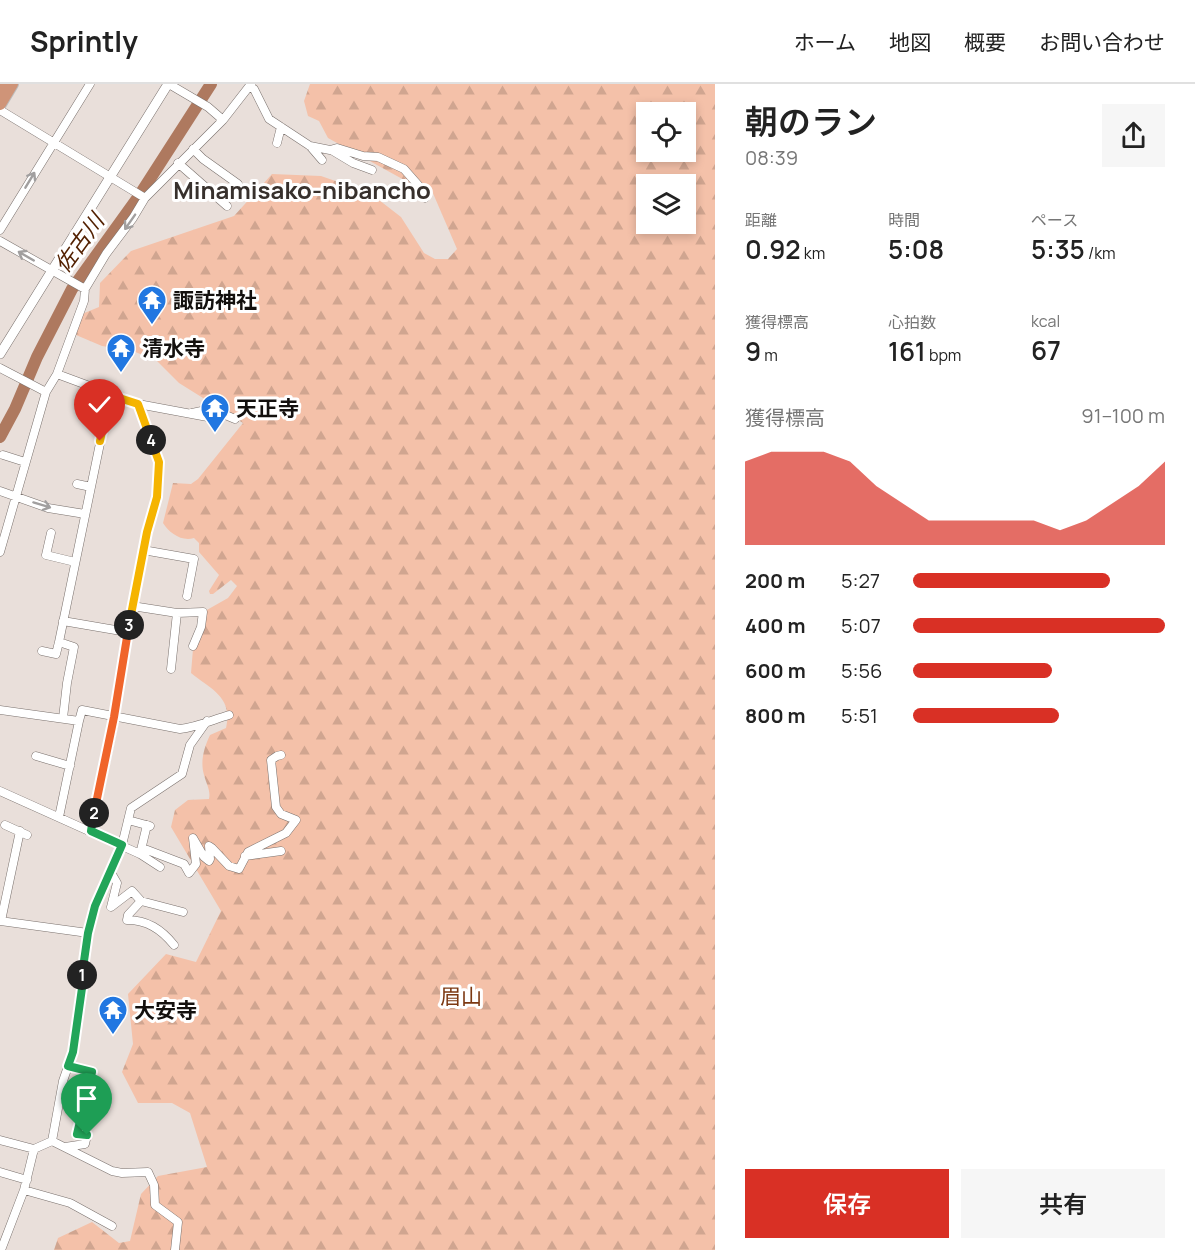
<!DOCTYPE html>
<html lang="ja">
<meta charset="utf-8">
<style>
body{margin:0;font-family:Manrope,"Noto Sans JP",sans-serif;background:#f6f6f6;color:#222;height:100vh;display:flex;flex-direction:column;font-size:22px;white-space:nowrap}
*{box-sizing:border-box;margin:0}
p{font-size:20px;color:#767676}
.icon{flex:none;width:33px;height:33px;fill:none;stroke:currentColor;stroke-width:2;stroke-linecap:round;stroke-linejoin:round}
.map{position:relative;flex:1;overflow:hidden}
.details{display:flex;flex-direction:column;background:#fff;width:480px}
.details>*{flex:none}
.fabs{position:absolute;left:636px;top:18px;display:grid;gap:12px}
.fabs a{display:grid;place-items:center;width:60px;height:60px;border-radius:0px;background:#fff;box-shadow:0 3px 9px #0003;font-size:30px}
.pin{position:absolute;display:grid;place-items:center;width:51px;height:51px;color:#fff;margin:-62px -26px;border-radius:50% 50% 50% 0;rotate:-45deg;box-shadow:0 0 6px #0007}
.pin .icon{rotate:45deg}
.km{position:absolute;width:30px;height:30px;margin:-15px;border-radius:50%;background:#222;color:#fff;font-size:16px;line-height:30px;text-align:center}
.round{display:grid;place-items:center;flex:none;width:63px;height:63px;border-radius:0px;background:#f6f6f6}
.overview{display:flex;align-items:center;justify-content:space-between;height:102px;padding:0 30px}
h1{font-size:33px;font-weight:600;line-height:45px}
.stats{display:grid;grid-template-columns:repeat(3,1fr);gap:9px;height:102px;padding:6px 30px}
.stats div{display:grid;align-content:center}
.stats b{font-size:26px;font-weight:600}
.stats small{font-size:16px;font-weight:400}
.stats p{font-size:16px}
.chart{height:168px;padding:12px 30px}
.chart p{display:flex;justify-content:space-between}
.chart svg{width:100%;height:108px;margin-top:6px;fill:#d93025;opacity:.7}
.button{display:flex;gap:12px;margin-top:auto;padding:12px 30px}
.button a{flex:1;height:69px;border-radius:0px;background:#d93025;color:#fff;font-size:24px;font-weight:600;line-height:69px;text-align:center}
.button a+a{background:#f6f6f6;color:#222}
ul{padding:0 30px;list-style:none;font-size:20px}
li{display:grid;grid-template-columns:96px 72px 1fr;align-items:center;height:45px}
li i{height:15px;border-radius:8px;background:#d93025}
header{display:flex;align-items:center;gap:36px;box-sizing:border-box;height:84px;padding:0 30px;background:#fff;border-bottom:2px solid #e0e0e0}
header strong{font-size:28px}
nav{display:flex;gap:33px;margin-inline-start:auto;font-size:21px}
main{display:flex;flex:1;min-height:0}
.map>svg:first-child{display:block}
.forest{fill:url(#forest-firs);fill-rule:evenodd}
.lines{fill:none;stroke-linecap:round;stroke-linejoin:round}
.river{stroke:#ae795f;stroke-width:12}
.minor-casing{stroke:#7a716d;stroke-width:9}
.tertiary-casing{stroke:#7a716d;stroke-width:10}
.trunk-casing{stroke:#bdbcbc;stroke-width:14}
.minor{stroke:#fff;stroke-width:8}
.tertiary{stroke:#fff;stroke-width:9}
.trunk{stroke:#cf9478;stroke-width:12}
.oneway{stroke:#a19f9f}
.split-1-casing{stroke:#fff;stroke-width:12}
.split-2-casing{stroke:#fff;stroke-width:12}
.split-3-casing{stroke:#fff;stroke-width:12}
.split-4-casing{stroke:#fff;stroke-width:12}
.split-5-casing{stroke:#fff;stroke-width:12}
.split-1{stroke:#22a559;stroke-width:8}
.split-2{stroke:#22a559;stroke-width:8}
.split-3{stroke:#f0652b;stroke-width:8}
.split-4{stroke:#f5b400;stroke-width:8}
.split-5{stroke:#f5b400;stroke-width:8}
.labels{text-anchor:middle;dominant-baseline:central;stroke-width:6;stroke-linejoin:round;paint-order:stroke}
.poi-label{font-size:21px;font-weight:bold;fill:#13100e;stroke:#fff;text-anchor:start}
.park-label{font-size:21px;fill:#7c3811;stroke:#fff}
.water-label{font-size:22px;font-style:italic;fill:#532102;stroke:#fff}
.quarter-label{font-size:24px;font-weight:bold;fill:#37302c;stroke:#fff}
</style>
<header>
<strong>Sprintly</strong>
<nav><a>ホーム</a><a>地図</a><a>概要</a><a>お問い合わせ</a></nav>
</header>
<main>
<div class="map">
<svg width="715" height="1166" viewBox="0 0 715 1166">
<defs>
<pattern id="forest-firs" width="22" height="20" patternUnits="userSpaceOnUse" patternTransform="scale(1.5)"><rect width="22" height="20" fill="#f4c1a9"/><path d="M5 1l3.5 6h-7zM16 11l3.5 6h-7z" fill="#d0a590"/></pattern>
</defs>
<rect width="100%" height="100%" fill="#e9dfda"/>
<path class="forest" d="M310,0h405v1166h-661l4,-12 34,-16 27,21 11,-2 11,-47 17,-18 49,-9 -17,-54 -18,-10h-34l-16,-31 11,-28 -5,-50 38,-40 30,8 25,-51 -50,-84 4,-17 13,-10 21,-1c2,-8 -3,-16 -5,-24 -4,-14 0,-27 6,-40l16,-7c7,-31 -14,-38 -35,-55l2,-24 12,-38 23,-13 9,-12 -6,-6 -18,14h-3l-1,-3 10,-16 -20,-23v-9l-5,-5c-12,4 -25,-5 -31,-15l10,-40 18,1 7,-5 45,-56 -64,-40 -22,-22 -24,-10 -31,-5 -26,-11 6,-21 17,-7 1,-24 31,-32 103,-35 38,-42 49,2 49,17 31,24 23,36 11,6h13l9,-10 -25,-58 -26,-10 -78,-43 -9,-17 -11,-5 -4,-15zM646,28h40v40h-40zM646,100h40v40h-40z"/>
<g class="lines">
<path class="river" d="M0,353l15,-28 22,-52 35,-68 67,-93 72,-112"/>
<g class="minor-casing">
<path id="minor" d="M169,0l39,23 15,13
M250,3l4,2 15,30 41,27 12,14
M0,26l145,88
M277,59l4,-16
M310,62l20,4 7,-2 26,8 15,1 26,12 22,25 -1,4
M193,65l10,10 35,25
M333,67l20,12 19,7
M178,79l49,43
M0,146l90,-146
M0,157l85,48
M0,284l46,24
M57,290l81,30 21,58 -2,35 -10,35 -20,100 -12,85 -24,114
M138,320l75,14
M192,329l19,-4 24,10
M3,371l22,7
M77,400l14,3
M0,407l48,17 37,6
M51,449l-5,22 29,7
M143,466l51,9 -7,37
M0,468l46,-160 11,-18 27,-73 1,-12 21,-35 27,-36 12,-20 78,-78 28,-36
M132,522l45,7 26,-1 -2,15 -8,19
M63,537l64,11
M42,567l14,3 3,-12
M171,585l6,-56
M0,626l79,11 -20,96
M63,634l4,-35 7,-36 -15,-5 51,-247
M79,637l3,-11 98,19c17,-2 32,-9 49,-14
M36,672l34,10
M0,707l140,63 7,-29
M128,736l22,6
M5,741l22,10
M142,764l42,16 5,9 7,-9 -3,-26 11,19 5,4 1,-2 -1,-13 3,2 17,18 10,3 9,-17 38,-19 10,-13 -15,-6 -5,-7 -5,-47 6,-4 4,-1
M140,770l20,13
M245,772l36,-5
M110,787l7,12 -6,24 21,-16 9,10
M0,837l88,12
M1,837l19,-90
M174,861c-13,-16 -27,-25 -47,-25l1,-5 13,-14 42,11
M0,1056l34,9
M52,1057l60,30 10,2 26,-1 6,13 1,20 23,17 -3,28
M65,1063l20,-3 2,-9 -10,-1 15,-62 -24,-6
M0,1088l27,8
M24,1106l46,13 42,23
M1,1166l23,-60 10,-41 18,-8 11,-60 10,-29 15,-119 7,-27 27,-61 9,-37 51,-34 8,-29 17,-24"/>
</g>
<g class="tertiary-casing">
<path id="tertiary" d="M0,270l168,-270"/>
</g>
<g class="trunk-casing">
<path id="trunk" d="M0,2l2,-2
M0,20l12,-20"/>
</g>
<use href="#minor" class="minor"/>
<use href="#tertiary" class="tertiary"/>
<use href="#trunk" class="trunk"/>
</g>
<defs><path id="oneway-shaft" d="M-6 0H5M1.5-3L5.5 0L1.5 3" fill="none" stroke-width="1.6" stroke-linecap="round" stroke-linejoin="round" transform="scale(1.5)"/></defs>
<g class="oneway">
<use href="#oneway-shaft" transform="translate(30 96) rotate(-59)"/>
<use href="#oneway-shaft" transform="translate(130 138) rotate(125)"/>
<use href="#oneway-shaft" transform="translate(26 172) rotate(-150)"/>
<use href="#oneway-shaft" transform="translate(42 421) rotate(17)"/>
</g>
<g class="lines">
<g class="split-1-casing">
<path id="split-1" d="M82,891l1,6 -10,71 -5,14 24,6 -15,62 10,1"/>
</g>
<g class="split-2-casing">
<path id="split-2" d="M82,891l6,-42 7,-27 27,-61 -31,-14 3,-18"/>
</g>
<g class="split-3-casing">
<path id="split-3" d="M94,729l20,-96 15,-92"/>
</g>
<g class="split-4-casing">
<path id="split-4" d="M129,541l18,-93 10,-35 2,-35 -8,-22"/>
</g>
<g class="split-5-casing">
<path id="split-5" d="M100,357l10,-46 28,9 13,36"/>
</g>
<use href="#split-1" class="split-1"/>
<use href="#split-2" class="split-2"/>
<use href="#split-3" class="split-3"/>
<use href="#split-4" class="split-4"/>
<use href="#split-5" class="split-5"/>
</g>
<defs>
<g id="temple-pin" transform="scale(1.5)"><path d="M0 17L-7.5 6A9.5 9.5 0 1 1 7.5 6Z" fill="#2177e1" stroke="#fff"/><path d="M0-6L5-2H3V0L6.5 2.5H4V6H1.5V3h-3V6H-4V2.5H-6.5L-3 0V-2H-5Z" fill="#fff"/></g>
</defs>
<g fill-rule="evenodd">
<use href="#temple-pin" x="152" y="216"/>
<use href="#temple-pin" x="121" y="264"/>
<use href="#temple-pin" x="215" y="324"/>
<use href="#temple-pin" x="113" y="926"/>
</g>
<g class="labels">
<g class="poi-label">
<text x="173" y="216">諏訪神社</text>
<text x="142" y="264">清水寺</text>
<text x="236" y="324">天正寺</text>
<text x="134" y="926">大安寺</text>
</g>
<g class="park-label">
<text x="461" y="912">眉山</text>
</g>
<g class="water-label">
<text transform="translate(79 159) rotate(-54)">佐古川</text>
</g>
<g class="quarter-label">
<text x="302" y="105">Minamisako-nibancho</text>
</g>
</g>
</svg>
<div class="fabs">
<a><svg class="icon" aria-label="locate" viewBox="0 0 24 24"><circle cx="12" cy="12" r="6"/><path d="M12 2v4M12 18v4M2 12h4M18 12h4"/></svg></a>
<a><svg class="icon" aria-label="layers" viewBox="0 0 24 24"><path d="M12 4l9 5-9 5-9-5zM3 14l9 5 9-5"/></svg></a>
</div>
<div class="pin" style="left:87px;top:1051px;background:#1e9e55"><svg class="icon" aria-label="arrive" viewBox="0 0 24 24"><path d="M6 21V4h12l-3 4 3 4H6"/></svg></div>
<div class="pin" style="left:100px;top:357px;background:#d93025"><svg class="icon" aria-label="check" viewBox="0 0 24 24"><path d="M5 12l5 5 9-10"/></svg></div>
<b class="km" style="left:82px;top:891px">1</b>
<b class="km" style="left:94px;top:729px">2</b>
<b class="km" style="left:129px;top:541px">3</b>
<b class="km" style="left:151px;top:356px">4</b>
</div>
<section class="details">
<div class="overview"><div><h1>朝のラン</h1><p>08:39</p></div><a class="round"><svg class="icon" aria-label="share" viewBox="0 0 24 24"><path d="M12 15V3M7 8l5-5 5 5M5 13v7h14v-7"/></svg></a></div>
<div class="stats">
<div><p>距離</p><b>0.92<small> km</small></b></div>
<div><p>時間</p><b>5:08</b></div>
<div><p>ペース</p><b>5:35<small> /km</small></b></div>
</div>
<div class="stats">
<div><p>獲得標高</p><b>9<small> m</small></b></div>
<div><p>心拍数</p><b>161<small> bpm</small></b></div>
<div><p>kcal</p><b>67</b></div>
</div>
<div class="chart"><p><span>獲得標高</span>91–100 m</p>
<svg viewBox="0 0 160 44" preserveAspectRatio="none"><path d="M0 44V10L10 6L20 6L30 6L40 10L50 20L60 27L70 34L80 34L90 34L100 34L110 34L120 38L130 34L140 27L150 20L160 10V44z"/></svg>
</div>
<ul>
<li><b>200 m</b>5:27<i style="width:78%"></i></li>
<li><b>400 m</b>5:07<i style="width:100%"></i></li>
<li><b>600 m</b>5:56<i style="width:55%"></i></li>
<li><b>800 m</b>5:51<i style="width:58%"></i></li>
</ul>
<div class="button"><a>保存</a><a>共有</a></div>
</section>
</main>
